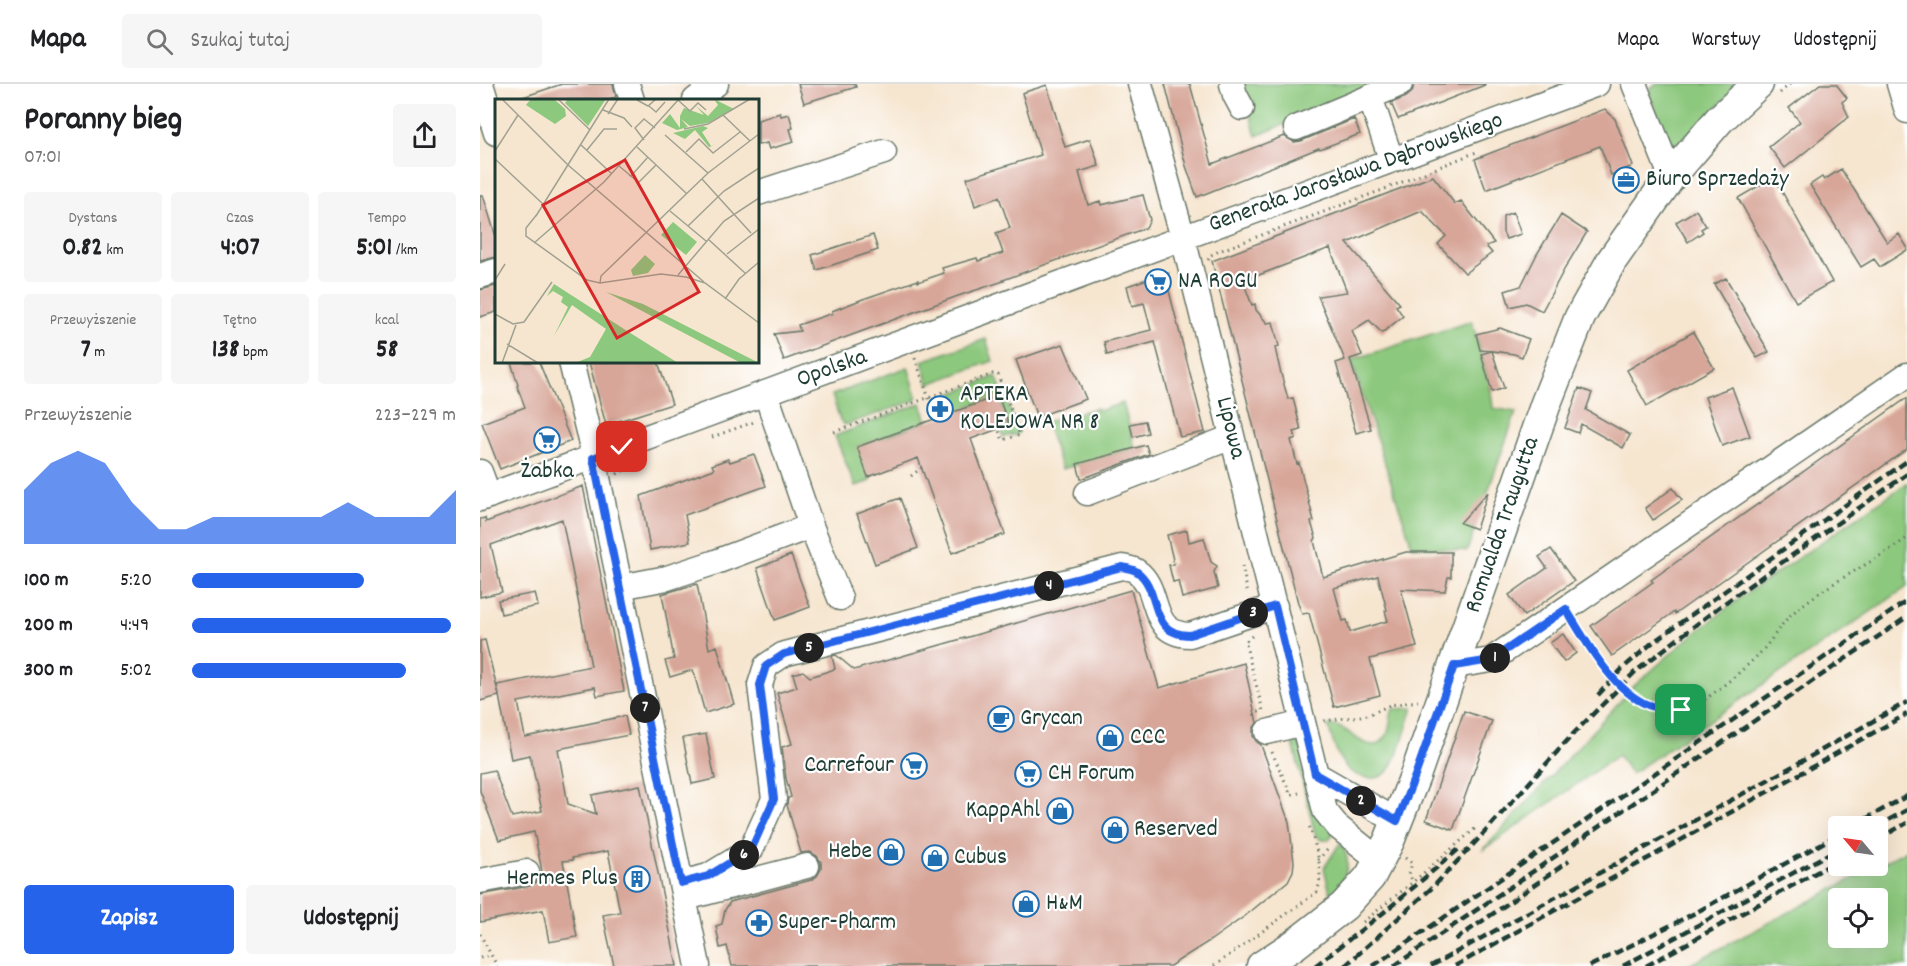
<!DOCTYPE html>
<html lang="pl">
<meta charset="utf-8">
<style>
body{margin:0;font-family:Dekko,sans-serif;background:#f6f6f6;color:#202124;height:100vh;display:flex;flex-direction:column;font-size:22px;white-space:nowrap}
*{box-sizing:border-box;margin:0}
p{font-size:20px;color:#757577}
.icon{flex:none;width:33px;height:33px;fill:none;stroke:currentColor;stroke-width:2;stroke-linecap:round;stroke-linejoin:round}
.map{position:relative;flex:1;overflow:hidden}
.panel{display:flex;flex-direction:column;background:#fff;width:480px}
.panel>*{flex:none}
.needle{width:39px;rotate:299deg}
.buttons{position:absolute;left:1348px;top:732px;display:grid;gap:12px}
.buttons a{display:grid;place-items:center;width:60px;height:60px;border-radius:6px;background:#fff;box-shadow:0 6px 24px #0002;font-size:30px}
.pin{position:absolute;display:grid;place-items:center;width:51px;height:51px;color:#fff;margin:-26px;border-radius:12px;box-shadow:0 3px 9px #0006}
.km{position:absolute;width:30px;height:30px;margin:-15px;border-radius:50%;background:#222;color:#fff;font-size:16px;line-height:30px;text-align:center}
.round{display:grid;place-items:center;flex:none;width:63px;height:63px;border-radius:6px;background:#f6f6f6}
.summary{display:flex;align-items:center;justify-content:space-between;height:102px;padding:0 24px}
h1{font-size:33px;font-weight:700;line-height:45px}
.metrics{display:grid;grid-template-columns:repeat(3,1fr);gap:9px;height:102px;padding:6px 24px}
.metrics div{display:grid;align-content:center;border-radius:6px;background:#f6f6f6;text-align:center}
.metrics b{font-size:26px;font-weight:700}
.metrics small{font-size:16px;font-weight:400}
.metrics p{font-size:16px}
.chart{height:168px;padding:12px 24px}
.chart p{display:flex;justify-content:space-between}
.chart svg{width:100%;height:108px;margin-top:6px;fill:#2563eb;opacity:.7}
.action{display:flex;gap:12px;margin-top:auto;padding:12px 24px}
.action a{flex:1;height:69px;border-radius:6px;background:#2563eb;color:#fff;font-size:24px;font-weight:700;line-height:69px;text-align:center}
.action a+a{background:#f6f6f6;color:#202124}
ul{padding:0 24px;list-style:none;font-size:20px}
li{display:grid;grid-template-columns:96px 72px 1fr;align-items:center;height:45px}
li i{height:15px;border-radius:8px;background:#2563eb}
header{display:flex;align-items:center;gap:36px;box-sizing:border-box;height:84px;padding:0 30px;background:#fff;border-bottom:2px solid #e0e0e0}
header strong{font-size:28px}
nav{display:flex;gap:33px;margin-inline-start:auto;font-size:21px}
.search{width:420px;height:54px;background:#f6f6f6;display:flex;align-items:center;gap:15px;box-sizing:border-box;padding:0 21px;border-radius:6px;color:#757577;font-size:22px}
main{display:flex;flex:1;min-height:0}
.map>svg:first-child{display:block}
.green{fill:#8cc87d;stroke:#568258;stroke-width:1.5;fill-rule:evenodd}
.building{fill:#d7a698;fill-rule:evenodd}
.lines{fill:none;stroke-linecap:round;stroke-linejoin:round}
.minor-casing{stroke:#6a786a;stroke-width:27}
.major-casing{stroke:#6a786a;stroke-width:33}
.path{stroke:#6a786a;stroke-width:3;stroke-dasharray:1.5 4.5;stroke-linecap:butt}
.minor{stroke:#fff;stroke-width:24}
.major{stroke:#fff;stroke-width:30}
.rail{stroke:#1f3d34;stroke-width:4.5;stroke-dasharray:9 4.5;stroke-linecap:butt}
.route-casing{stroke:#fff;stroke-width:12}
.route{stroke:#2563eb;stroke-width:8}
.labels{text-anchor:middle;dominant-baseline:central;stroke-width:4.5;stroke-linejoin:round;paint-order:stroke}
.street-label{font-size:24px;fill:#1f3d34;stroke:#fff}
.poi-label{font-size:24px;fill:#1f3d34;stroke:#fff;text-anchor:start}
.inset-road{fill:none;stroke:#a0a291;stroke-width:1.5}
.view{fill:#d62828;fill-opacity:0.15;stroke:#d62828;stroke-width:3}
.inset-edge{fill:none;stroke:#1f3d34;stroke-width:3}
</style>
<header>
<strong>Mapa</strong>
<div class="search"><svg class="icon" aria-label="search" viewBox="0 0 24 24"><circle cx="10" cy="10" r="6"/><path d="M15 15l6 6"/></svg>Szukaj tutaj</div>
<nav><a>Mapa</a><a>Warstwy</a><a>Udostępnij</a></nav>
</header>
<main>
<section class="panel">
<div class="summary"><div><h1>Poranny bieg</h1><p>07:01</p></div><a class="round"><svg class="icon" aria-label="share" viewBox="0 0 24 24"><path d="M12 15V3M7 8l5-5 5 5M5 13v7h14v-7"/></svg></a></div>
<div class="metrics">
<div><p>Dystans</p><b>0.82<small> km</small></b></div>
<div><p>Czas</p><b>4:07</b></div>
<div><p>Tempo</p><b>5:01<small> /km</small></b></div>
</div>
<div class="metrics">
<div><p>Przewyższenie</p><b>7<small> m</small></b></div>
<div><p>Tętno</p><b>138<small> bpm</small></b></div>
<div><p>kcal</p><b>58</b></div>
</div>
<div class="chart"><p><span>Przewyższenie</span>223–229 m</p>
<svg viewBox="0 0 160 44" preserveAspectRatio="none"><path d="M0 44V22L10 11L20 6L30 11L40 27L50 38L60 38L70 33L80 33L90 33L100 33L110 33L120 27L130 33L140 33L150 33L160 22V44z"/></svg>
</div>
<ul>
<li><b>100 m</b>5:20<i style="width:65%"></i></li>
<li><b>200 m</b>4:49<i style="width:98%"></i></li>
<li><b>300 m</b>5:02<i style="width:81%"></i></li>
</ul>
<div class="action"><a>Zapisz</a><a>Udostępnij</a></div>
</section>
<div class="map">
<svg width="1427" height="882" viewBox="0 0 1427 882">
<rect width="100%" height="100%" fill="#fff"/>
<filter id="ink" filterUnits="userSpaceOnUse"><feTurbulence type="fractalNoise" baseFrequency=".0167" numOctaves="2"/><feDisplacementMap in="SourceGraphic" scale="12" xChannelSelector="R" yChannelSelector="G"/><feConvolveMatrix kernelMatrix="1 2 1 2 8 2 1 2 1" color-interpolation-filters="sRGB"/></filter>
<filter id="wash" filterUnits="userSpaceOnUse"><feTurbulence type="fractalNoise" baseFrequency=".008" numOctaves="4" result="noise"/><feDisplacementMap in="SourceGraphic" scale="24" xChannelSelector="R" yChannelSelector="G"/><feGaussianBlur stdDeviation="1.35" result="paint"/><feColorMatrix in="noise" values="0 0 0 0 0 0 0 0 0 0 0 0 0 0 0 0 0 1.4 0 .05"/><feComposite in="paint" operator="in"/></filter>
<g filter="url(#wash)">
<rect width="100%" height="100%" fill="#f6e5cf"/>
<path class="green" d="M762,0h142l-128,52z
M1175,0h86l-59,57 -4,3 -8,-1 -21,-48 2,-7z
M992,237l19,70 2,17 23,4 -49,139 -55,-5 -61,-186z
M506,255l7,22 -64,23 -7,-23z
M428,283l9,29 -3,5 -69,24 -5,-5 -8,-25z
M516,292l23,56 -1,2 -15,3 -2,-9 8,-3 -11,-29 -56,20 -6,-16z
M441,319l6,18 -69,26 13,31 -3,4 -13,4 -20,-50z
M643,319l12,45 -73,21 -17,-47 52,-14 1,3z
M1427,399v104l-276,187 -13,-19 -136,96 152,-165 50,-44 59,-46z
M933,624c-6,16 -14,49 -24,62 -5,6 -13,9 -21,8 -27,-2 -34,-31 -40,-53 20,-1 30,22 49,20 17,-11 10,-23 16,-36z
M812,655l7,5 34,90 -5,6c-6,1 -9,0 -13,-6z
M860,759c15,19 4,37 -7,55l-2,-1 -7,-29z
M1427,766v116h-220zM1359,814h39v40h-39z"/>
<g id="blocks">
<path class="building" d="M82,0h51l3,13 -12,3h-83l-1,-2z
M318,0h57l1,3 -52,16z
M685,0h25l22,80 72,-28 10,6 7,-1 53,-22 6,15 -40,15 -1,-1 -122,49 -11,-31z
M937,0h68v1l-87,34 -7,-16 15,-6 6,-5 2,-7z
M1340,0h16l11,14 -5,4 7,15 -64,51 -16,-21 31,-25 -11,-14z
M567,1l18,62 25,-8 9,27 -20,6 9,33 12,-4 1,4 42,-10 7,25 -4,8 -143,52 1,1 -46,15 -174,64 -10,-26 26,-3 -2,-6 35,-12 -1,-2 31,-12 55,-19v2l26,-9 -2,-5 35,-10 1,3 25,-8 -7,-20 14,-5 -11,-31 -24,9 -8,-28 74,-23 -19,-62z
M1125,25l10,10 18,47 -22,9 -11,-29 -114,44 -11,-31z
M300,29l1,3 8,-2 4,14 -3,1 4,13 -25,7 -2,-6 -9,2v-25z
M1361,85l46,73 12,-8 8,13v3l-27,17 -6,-8 -13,8 -51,-82 12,-8 2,3z
M953,92l22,28 6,-3 33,42 -8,3 6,7 -27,20 -27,-29 8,-8 -24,-25 -75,32 53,61 -4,2 7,10 -21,17 -13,-13 -17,11 10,24 -12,4 21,70 -15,4 -20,-70 9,-3 -27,-64 29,-4 -17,-44 -87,33 9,24 3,-1 1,6 11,13 6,-1 6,24 -4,2 5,22 8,29 5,-1 8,32 -7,2 2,6 -5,2 6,24 2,-1 15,58 -3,1 5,16 -2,3 9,36 83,-25h45v25h-3l-3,14 -44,-2 16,58 -47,12 10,36 -46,12 -25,-94 -7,1 -4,-11 -86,-342zM898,492l9,34 -2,1 3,10 -38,11 -3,-12 -4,1 -9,-33z
M1294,93l58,105 -36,20 -58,-104z
M0,111h3l13,42v20l-16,4z
M1216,126l10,16 -5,3 2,3 -15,10 -12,-20z
M1033,128l8,22 -15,5 -3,-7v-16z
M1081,131l26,17 -22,36 -23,43 -16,-8 -16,4 -5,-16 16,-5 16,-32z
M393,151l5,15 -61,20 -5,-15z
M679,191l7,4 39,153 -25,5 -25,-95 -48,13 -3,-13 47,-12 -7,-27 -12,3 -5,-20z
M1246,194l43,74 -12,6 -43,-74z
M16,202v26l-16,5v-27z
M1020,244l29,11 -7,18 -8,-3 -22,-3 12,37 -12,4 -11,-38 11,-3 -12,-1 -4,-16z
M1213,248l21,36 -67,38 -20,-36z
M583,260l23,55 -49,18 -21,-57z
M31,278h28l32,79 -71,28 -18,-46 43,-16 -8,-21 1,-1z
M109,278h69l14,42 -66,21z
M1252,303l18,49 -28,10 -17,-49z
M1099,304l13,5 -6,17 44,25 -7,13 -42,-24 -3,9 -13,-5z
M518,312l11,29 -38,14 34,95 -53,19 -34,-95 -50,19 -11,-30z
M1427,314v51l-232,165 -1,-2 -62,44 -21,-30 62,-44 -2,-2z
M665,337l3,12 -15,4 -3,-13z
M666,361l3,9 -68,25 -4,-15z
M274,370l12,32 -81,29 5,27 -40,8 -9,-54 73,-27 -2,-4 16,-6 2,3z
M103,402l41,205 -27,5 -2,-9 -77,15 7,35 100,-21 4,19 -71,14 10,55 28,10 -4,-19 48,-10 37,181h-63l-11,-51 17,-3 -12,-61 -36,7 1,2 -10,1 14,76 -28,5 -6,-32 -63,12v-27l50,-9 6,-3 4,-6 3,-1 -9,-44 -35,8 -19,-49v-18l14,-3 18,47 30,-6 -12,-56 -19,4 -14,-74 94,-19 -29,-147 -71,26 11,47 -22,5v-78l5,-1 1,4z
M1193,404l9,12 -29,20 -8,-12z
M1008,408l-12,37 -16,-6z
M420,414l18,50 -43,16 -18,-50z
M707,446l2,12 15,-4 7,24 6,4 -3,6 4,16 -36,10 -4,-17 -5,1 -4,-17 5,-1 -7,-29z
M1071,465l23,32 -50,35 -15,-21 38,-27 -8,-11z
M311,471l19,52 -35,13 -18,-52z
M217,500l12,65 8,-3 17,58 -29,9 -12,-43 -23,7 -5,-16 9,-2 -12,-65z
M651,506l28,98 85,-25 13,60 -4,6v7l3,5 5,4 28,77 5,40 -1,9 -5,10 -43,35 -34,24 -41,26h-438l-5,-20 -7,2 -4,-22 6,-2 3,-14 5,-8 81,-22 6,-4 4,-7v-7l-4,-6 -7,-4 -9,1 -14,-48 1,-7 3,-1 -5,-19 -4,-31 10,-3 -15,-51 20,-6 -4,-13 10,-3 7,6 25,-8 -3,-13 4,-1 18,15z
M55,509l3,13 -37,8 -3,-14z
M1083,550l13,19 -12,9 -14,-19z
M5,556l14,56 -19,5v-60z
M984,627l28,10 -39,109 -27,-10z
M226,650l9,45 -23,5 -9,-46z"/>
</g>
</g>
<g filter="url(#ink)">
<use href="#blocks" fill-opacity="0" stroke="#6a786a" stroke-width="1.5"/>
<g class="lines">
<g class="minor-casing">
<path id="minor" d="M1,0l15,49
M147,0l5,16
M660,0l43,154 142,573 13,16 41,33
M752,0l3,11 7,13
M1154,0l37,92
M1419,0l8,27
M890,13l30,-13
M215,16l21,-16
M816,44l74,-31 21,62
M278,109l126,-41
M0,192l16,-5
M91,278l20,82 107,522
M286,310l45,132 29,72
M0,388l9,24
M607,409l145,-56
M0,415c373,-136 744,-279 1117,-415
M140,503l47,-9 46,-15 98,-37
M974,582l37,-6 416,-285
M787,648l36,-9
M835,690l82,47
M0,797l47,-9
M201,799l27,-7 43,-26 23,-51 -14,-114 6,-19 18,-12 338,-87c5,1 11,2 14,4 27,18 10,63 54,64l85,-29
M206,814l121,-32"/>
</g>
<g class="major-casing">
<path id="major" d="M782,882l32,-21 50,-39 26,-29 9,-17 10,-19 26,-65 131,-373 34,-86 32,-57 59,-84 48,-56 39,-36"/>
</g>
<path class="path" d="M1300,9l10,-9
M728,176l3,-5 8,-4 166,-62 94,-38
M677,186l2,-1 14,7
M435,274l21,61
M354,348l159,-58 5,1 22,60 -17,5 -5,-11
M232,353l42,-15
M137,390l13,-7
M431,392l14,-11
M762,482l6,28
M1097,541c22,36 62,99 113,83 14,-5 56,-40 68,-53 13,-12 21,-30 35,-42 34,-30 77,-48 114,-75
M772,552l-7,6 18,69 -8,2 -1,4
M844,637l44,-6 22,-10 28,-4
M792,668l19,43 8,-2
M925,774l7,5 -3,11 4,8
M838,776l12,-13
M883,838l50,-40 64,-55
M0,850l17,32
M0,874l11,-3
M734,882l103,-74c8,-21 -2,-47 -8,-67"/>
<use href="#minor" class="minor"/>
<use href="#major" class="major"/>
<path class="rail" d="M1118,611l24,-26 30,-26 255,-182
M1373,742l54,-30
M1397,742l30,-16
M1398,755l29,-16
M975,856l114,-79
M835,882l68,-53 77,-65
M865,882l89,-80 49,-52 92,-102 61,-61 83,-64 188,-133
M893,882l534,-365
M914,882l513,-349
M951,882l373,-206 103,-58
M975,882l452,-252
M1110,882l105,-53 144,-79
M1143,882l216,-118
M1166,882l193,-106"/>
</g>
</g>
<g class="lines" filter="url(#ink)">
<g class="route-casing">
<path id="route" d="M142,363l-29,11 88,425 27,-7 43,-26 23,-51 -14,-114 6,-19 18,-12 338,-87c5,1 10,2 14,4 27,18 10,64 54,64l85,-29 40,168 82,47 18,-45 39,-110 37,-6 75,-51c20,32 46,81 82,96 11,4 21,5 33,5"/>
</g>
<use href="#route" class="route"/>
</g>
<defs>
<g id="office-ring" transform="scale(1.35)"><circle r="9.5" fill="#fff" stroke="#1f6fb2" stroke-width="1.5"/><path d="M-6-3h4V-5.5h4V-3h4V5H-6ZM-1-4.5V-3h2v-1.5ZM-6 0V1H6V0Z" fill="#1f6fb2"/></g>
<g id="supermarket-ring" transform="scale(1.35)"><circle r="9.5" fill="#fff" stroke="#1f6fb2" stroke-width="1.5"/><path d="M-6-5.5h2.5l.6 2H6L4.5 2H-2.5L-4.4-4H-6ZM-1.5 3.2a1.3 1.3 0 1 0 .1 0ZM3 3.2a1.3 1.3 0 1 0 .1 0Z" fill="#1f6fb2"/></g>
<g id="pharmacy-ring" transform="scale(1.35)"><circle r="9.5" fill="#fff" stroke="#1f6fb2" stroke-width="1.5"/><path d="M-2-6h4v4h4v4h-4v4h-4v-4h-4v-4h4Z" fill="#1f6fb2"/></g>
<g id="cafe-ring" transform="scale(1.35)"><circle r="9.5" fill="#fff" stroke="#1f6fb2" stroke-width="1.5"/><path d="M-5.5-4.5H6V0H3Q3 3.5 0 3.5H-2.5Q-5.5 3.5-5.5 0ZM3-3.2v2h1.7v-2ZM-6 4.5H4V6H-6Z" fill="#1f6fb2"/></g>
<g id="shop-ring" transform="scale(1.35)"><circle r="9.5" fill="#fff" stroke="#1f6fb2" stroke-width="1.5"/><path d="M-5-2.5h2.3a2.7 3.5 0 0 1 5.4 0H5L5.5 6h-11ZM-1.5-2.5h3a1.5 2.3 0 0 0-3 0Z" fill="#1f6fb2"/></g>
<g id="building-ring" transform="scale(1.35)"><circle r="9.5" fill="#fff" stroke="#1f6fb2" stroke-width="1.5"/><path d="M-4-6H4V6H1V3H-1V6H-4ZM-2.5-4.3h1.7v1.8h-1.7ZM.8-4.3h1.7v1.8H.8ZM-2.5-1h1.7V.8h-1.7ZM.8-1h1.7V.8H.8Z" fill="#1f6fb2"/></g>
</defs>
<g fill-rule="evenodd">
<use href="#office-ring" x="1146" y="96"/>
<use href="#supermarket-ring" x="678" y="198"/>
<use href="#pharmacy-ring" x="460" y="325"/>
<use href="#supermarket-ring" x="67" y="356"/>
<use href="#cafe-ring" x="521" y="635"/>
<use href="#shop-ring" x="630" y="654"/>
<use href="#supermarket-ring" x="434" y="682"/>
<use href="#supermarket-ring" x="548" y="690"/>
<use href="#shop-ring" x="580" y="727"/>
<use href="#shop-ring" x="635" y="746"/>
<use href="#shop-ring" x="411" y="768"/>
<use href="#shop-ring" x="455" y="774"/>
<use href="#building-ring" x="157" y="795"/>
<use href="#shop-ring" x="546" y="820"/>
<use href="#pharmacy-ring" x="279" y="839"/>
</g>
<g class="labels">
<g class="street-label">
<text transform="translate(876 89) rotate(-20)">Generała Jarosława Dąbrowskiego</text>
<text transform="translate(352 285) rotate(-20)">Opolska</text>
<text transform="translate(750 344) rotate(76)">Lipowa</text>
<text transform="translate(1023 441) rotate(-71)">Romualda Traugutta</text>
</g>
<g class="poi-label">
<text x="1166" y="96">Biuro Sprzedaży</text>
<text x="698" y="198">NA ROGU</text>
<text x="480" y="311">APTEKA<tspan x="480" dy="28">KOLEJOWA NR 8</tspan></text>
<text x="67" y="388" text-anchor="middle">Żabka</text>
<text x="540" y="635">Grycan</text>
<text x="650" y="654">CCC</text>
<text x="414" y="682" text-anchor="end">Carrefour</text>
<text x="568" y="690">CH Forum</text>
<text x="560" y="727" text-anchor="end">KappAhl</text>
<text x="654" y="746">Reserved</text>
<text x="392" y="768" text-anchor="end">Hebe</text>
<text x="474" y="774">Cubus</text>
<text x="138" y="795" text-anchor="end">Hermes Plus</text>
<text x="566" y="820">H&amp;M</text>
<text x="298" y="839">Super-Pharm</text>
</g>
</g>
<g transform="translate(15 15)">
<rect width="264" height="264" fill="#f6e5cf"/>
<path d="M36,0h23l11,10 1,7 -11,8 -29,-19zM73,0h38l-18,27 -23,-23zM219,0l20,10 -26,14 -18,3 -9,-7 7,8 -11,3 -15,-7 8,-9 10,14v-12l4,-8 20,7 -8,-9 12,10 10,-11zM208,27l5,2 -6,4 9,14 4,-1 -6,2 -14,-17 -10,9 -12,-6zM178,123l24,20 -11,13 -25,-20zM150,156l10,9 -7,9 -15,3 -2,-6zM59,185l70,45 54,34h-103l15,-6 16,-28 -34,-24 -18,31 14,-29 -7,-5 2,-5 -10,-6 -6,5zM111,193l37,12 116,59h-18z" fill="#8cc87d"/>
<path class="inset-road" d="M7,0l66,66 136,117M63,0l32,31M142,1l11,6 8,-7M183,1l12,11 8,-8 8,7M154,7l7,6 9,-10M108,11l21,8 8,9M113,15l10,-15M228,16l27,26M189,30l24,-5 42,-25M170,36l43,38M149,41l-9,-12 9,-9 11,9M86,46l31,29M142,48l50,47M92,51l17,-21h13M0,52l23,-36M191,53l13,-13 14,14 27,-21M0,60l48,45M124,67l12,10 17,-19M134,76l10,7 17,-17M207,80l49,54M175,112l36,30M43,114l-12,15v8l61,44 13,3 61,-9 25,3 19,6 54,40M41,117l73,-117M193,127l36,-35 35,-23M213,140l37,34M39,144l70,-61 75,-83M232,155l32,-25M183,176l46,-54 35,-23M0,181l10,-16M105,184l1,-7 107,-103 51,-39M230,200l14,-20 20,-17M0,215l18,10 11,-2 28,-40M12,245l31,19M7,264l14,-38"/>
<path class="view" d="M130,61l74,132 -82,46 -74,-133z"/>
<rect width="264" height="264" class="inset-edge"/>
</g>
</svg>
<div class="buttons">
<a><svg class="needle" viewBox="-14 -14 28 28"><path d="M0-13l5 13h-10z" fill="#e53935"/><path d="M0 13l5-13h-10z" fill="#757577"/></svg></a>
<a><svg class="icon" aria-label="locate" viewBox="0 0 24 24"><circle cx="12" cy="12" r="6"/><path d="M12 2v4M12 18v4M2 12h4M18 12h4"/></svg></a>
</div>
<div class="pin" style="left:1201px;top:626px;background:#1e9e55"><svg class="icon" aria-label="arrive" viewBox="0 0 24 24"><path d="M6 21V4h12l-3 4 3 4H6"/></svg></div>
<div class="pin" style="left:142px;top:363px;background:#d93025"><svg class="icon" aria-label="check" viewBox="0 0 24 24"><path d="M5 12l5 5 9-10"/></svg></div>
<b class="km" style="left:1015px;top:574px">1</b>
<b class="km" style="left:881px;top:717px">2</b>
<b class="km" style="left:773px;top:529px">3</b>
<b class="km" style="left:569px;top:502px">4</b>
<b class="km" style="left:329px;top:564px">5</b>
<b class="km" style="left:264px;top:771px">6</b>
<b class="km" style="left:165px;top:624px">7</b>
</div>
</main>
